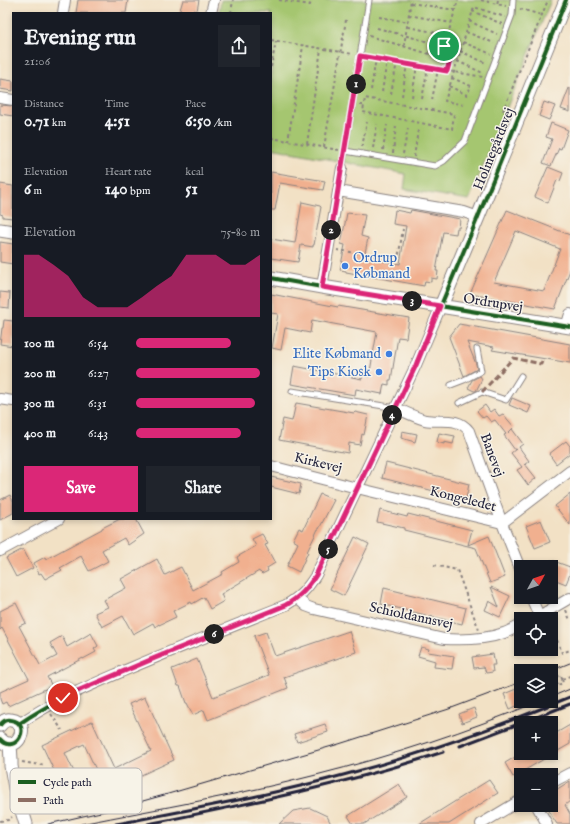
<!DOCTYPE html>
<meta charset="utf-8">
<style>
body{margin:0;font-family:"IM FELL English",serif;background:#20242c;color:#f1f3f6;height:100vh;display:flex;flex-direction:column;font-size:15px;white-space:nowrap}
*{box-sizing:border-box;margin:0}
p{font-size:13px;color:#9ea1a6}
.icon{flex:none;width:22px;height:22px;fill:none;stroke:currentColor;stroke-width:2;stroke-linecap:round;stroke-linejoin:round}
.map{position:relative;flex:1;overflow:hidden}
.drawer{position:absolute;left:12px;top:12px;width:260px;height:508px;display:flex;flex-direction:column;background:#171b24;border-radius:0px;box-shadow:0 2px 6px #0003}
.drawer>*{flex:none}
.needle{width:26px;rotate:50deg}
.buttons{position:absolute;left:514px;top:560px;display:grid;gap:8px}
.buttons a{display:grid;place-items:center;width:44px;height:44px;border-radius:0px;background:#171b24;box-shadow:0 2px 6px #0003;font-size:20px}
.pin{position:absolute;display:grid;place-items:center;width:34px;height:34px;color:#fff;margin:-17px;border:2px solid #fff;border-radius:50%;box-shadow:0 1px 4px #0007}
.km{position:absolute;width:20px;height:20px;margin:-10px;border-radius:50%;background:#222;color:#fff;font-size:11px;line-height:20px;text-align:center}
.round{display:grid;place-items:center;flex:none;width:42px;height:42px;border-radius:0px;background:#20242c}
.summary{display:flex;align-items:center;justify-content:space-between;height:68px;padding:0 12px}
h1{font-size:22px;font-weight:700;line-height:30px}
.figures{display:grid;grid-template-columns:repeat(3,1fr);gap:6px;height:68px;padding:4px 12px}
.figures div{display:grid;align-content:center}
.figures b{font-size:17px;font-weight:700}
.figures small{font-size:11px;font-weight:400}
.figures p{font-size:11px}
.chart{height:112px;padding:8px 12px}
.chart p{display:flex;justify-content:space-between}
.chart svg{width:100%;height:72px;margin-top:4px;fill:#db2777;opacity:.7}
.button{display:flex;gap:8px;margin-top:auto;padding:8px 12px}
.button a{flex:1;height:46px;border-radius:0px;background:#db2777;color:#fff;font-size:16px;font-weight:700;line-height:46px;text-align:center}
.button a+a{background:#20242c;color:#f1f3f6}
ul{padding:0 12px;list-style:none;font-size:13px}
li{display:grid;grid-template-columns:64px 48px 1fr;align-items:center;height:30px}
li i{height:10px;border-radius:5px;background:#db2777}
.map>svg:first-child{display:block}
.green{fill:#a5c66f;stroke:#647455}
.building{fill:#f1b08f;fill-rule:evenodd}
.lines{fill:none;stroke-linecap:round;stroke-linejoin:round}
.service-casing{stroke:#8a8280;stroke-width:7}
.minor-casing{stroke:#8a8280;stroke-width:12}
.tertiary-casing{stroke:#8a8280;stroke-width:15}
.path{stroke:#8a8280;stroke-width:2;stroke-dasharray:3 3;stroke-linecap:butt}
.service{stroke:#fff;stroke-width:5}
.minor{stroke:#fff;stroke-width:10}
.tertiary{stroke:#fff;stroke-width:13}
.tram{stroke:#22223b;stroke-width:1}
.rail{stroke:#22223b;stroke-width:3}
.quiet{stroke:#8d6e63;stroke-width:3;stroke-dasharray:6 3;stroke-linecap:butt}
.cycleway-casing{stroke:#f7f3e8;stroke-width:6}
.cycleway{stroke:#1b5e20;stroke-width:4}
.route-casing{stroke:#fff;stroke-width:8}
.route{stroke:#db2777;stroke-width:5}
.shop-dot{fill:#3f7fe0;stroke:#f7f3e8;stroke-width:1.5}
.labels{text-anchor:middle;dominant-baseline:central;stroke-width:3;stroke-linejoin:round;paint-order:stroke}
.street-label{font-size:14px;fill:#22223b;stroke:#f7f3e8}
.shop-label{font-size:14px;fill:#366cbe;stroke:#f7f3e8;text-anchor:end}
.key{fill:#f7f3e8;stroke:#b7b4b4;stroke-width:1}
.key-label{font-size:11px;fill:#22223b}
</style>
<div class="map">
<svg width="570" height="824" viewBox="0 0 570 824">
<rect width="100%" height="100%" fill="#f7f3e8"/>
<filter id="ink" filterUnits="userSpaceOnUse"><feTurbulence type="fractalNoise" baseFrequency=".025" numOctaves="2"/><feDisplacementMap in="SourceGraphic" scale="8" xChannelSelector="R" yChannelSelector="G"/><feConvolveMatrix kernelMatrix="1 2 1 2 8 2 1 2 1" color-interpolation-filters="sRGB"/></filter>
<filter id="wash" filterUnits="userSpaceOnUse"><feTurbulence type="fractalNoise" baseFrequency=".012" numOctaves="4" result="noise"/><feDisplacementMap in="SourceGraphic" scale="16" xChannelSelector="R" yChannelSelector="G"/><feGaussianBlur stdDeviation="0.9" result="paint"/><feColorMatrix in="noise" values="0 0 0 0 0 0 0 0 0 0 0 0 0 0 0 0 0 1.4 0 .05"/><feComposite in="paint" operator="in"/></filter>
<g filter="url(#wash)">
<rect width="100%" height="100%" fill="#f2e1c5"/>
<path class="green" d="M221,0h330l-82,200 -65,-11 2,-15 -135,-26v-135h-52z"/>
<g id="blocks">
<path class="building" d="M78,0h50l-2,13h-50z
M183,0h16l-2,11 -3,-1v3h-15z
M0,79l13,2v10l-13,-2z
M569,88h1v24l-9,-3z
M544,102l11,4 -6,14 -10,-4z
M0,105l13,1v10l-13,-2z
M551,123l17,7 -7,19 -2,-1 -8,18 -8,-3 9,-24 -6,-2z
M548,167l15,6 -3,8 -3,-1 -9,23 -13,-6z
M271,172l54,9 -2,9 -43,-7 -5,27h-4z
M0,184l13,2v32l-10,-1v-2l-3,-1z
M302,202l18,4 1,1 -7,38h-1v2l-12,-2 -3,17 -27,-4v-19l24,4z
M395,210l15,3 1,-3 49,9 -1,9h-2l-1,6 -13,-2 -7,39h2l-1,8 -6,-1v4l-6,-1 -1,5 -78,-14v-1l-6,-1 5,-25 -4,-1 6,-31 18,2 -4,21 7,2 -4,20 36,6 6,-38 -13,-2z
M507,210l63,25v35l-15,39 -85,-15zM516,231l44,18 -16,42 -50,-9z
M0,242l13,2v20l-13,-2z
M0,292l10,1 -1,15 -9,-1z
M271,294l67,13v-1l71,12 -3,20 -8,-1 -7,43h-2v5l-5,-1 -2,10 -26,-5 -1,6 -64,-11 3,-18 68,13 1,-4 6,2 8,-45 -65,-12 -2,13 -25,-5 -4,22 -9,-2 6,-34 -7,-1z
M4,320l9,1v25l-13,-2 2,-16h1z
M459,324l111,20v19l-78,-13 2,-3 -27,-5 9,22 1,5 -13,7 -15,-39z
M480,376l2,3 -6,12h-2l-6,-3 4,-8z
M512,398l19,8 -3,7 -19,-8z
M296,403l58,10 1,-1 13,3 -4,20 -2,-1 -2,11 -11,-2 -1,10 -69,-13 4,-21 9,2z
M485,405l5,7 4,-3 5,7 4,-2 11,13 -6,6 4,-4 11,15 -4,3 10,14 -5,4 1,-1 11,14 -8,7 -11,-15 5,-3 -11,-14 5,-4 -1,1 -11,-15 2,-1 -11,-14 -4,2 -5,-6 -3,2 -6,-7z
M402,431l15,3 -2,8 -14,-4z
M439,433l16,3 -2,8 -9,-2v2l-7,-2z
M566,441l4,5v7l-14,11 -7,-10z
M386,463l83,21 -3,15 -84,-21z
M271,477l30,7 -2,10 -28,-7z
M320,494l14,6 -15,29h-1l-11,23h1l-9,20 -12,-6 11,-23 -5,-3 6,-12 4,2z
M570,494v31l-15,-19z
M10,495l3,6v12l-13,7v-20z
M380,510l27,7 1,-3 64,16 -4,15 21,-9 16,41 -15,6 -14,-35 -72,-18v-2l-27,-6z
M120,519h16l8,15 -16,11 -4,-7 -22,12 6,11 -19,10 -8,-15 -21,12 2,2 -17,9 -4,-6 -2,1 -5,-11 11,-6 1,2 41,-22 15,-8v-1z
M541,520l9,22 -15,6 -9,-22z
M262,534l6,10 -3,1 10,18 -8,5 1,3 -6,3 -2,-2h-1v-1l-38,23 3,7 -14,8 -6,-12 -12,7 -1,-2 -18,9 3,6 -17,8v-1l-4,3 -2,-4 -20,11 -10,-18 -21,11 -7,-14 13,-6 -4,-7 22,-12 -5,-9 36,-20 8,16 16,-8 12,23 30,-16 -1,-2 17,-10 -2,-5 19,-11 -4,-7z
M355,537l14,7 -25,52 -14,-7z
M23,549l10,19 -17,9 -10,-19z
M551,560l19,7v7l-4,10 -15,-6z
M491,587l19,9 -10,21 -15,-7 4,-9 10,6z
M384,588l82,20 -4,16 -81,-20z
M16,603l10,20 -7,3 21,39 17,-9 -7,-13 12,-7 5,11 24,-14 7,13 -4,3 2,3 -13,7v-1l-36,19 5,9 -44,20 -2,-4 -4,2 -2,-5v-7l29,-13 -27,-51 -2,2v-19z
M349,631l7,21 -72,25 4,11 -80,32 -4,-10 -11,5 -6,-12h-1l-6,-17h-2l-6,-17 25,-10 16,38 56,-22 -15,-39 12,-4 9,24z
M421,647l8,2 -1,3 26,4 -2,13 -18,-2 1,-6 -17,-5z
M493,654l2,11h-3l1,7 -7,1 -2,-6 -10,1 -2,-11z
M521,687v17l-11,5 -6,-15z
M145,697l29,63 -68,31 -22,-47 -19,9 10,21 -5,2 5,9 -12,5 -21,-45 50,-24 22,48 37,-18 -22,-47z
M474,708l3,9 -15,6 -3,-9z
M325,724l3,8 -31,10 -3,-8z
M570,725v19l-57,33 -8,-14 17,-10h29v-17z
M489,780l9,13 -49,31h-30z
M570,781v20l-5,4 5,9v10h-13l-6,-9h1l-7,-10h6v-12z
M399,784l8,13 -43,27h-11l-5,-8z
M310,808l17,8 4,8h-52l14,-13z"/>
</g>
</g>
<g filter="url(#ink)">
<use href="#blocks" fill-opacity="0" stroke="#8a8280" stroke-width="1"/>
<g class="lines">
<g class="service-casing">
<path id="service" d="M345,151l90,15 9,-5 21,-20 47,-126 1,-15
M342,168l27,-168
M451,385l13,-5 17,-9 -4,-22
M292,391l104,17
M459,403l23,-11 24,8 15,-24"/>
</g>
<g class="minor-casing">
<path id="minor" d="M63,13l2,-13
M211,13l3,-13
M0,98l13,2
M338,191l126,21 14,5
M322,287l20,-119
M566,327l4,-13
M0,399l13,2
M396,408c9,4 19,9 29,12 16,3 33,-4 44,11l33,92 19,48
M271,466l94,24 137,33 68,-52
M0,551l59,-32
M531,597l8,19
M297,598l9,8 8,3 130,30c20,1 41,1 60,-6 6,-2 11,-5 17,-8
M534,619l36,-21
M19,724c35,-24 70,-38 109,-55 52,-22 105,-43 158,-64 15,-9 21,-16 30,-30l100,-210 25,-59
M551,783l19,-10
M537,806l10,18
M481,824l40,-24"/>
</g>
<g class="tertiary-casing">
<path id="tertiary" d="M0,230l13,2
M271,278l51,9 248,40
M441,306l37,-89 88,-217
M0,725c3,-4 6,-6 11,-5 22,3 5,37 -11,19
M10,744l1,16v6l4,22 11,36"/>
</g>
<path class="path" d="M279,0l31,5 1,-5
M481,0l16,4
M498,0l-1,4 9,2
M411,3l44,7
M520,9l22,6
M472,11l30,13
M231,13l2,-13
M409,15l42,8
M379,17l29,5
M469,21l28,13
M408,27l40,8
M377,28l67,18
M466,32l28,11
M369,36l81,24 -3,11
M271,40l82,14
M463,42l28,12
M404,46l7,-46
M460,51l26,12
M367,57l116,20
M441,58l17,-58
M457,61l26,12
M271,67l5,-26
M449,86l18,9 4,-9 -19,-8
M371,90l5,-32
M382,92l5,-32
M391,94l6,-32
M402,96l5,-32
M412,97l5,-32
M422,99l6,-32
M432,100l6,-31
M360,105h4l1,-7 89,16 -2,15 -89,-17 1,-7
M464,105l-19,-4 29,-94 31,10
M503,111l45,-111
M271,138l68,12
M288,141l15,-95
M307,144l14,-95
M324,147l22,-127
M362,147l5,-25
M373,148l4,-24
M383,150l4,-25
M393,153l3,-27
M403,154l5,-26
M414,157l4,-27
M337,250l61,9 5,-30
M434,565l23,5 22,60
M566,610l4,10
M557,640l5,13 8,-3
M551,679l10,-4 1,4
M562,679l8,-3
M551,681l2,6 10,-4 -1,-4
M51,714l11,16
M22,762l18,3 5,-2
M0,821l8,-1 4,-3"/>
<use href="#service" class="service"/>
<use href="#minor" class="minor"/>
<use href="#tertiary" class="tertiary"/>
<path class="tram" d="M550,671l20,-8
M551,697l19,-8
M48,824l66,-15 54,-15 171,-50 110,-35 72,-27
M81,824c79,-16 158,-29 235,-49 76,-19 151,-44 224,-74"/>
<path class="rail" d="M522,723l48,-19
M460,746l61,-23
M116,824c78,-15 155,-29 231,-50 76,-20 150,-47 223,-77
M148,824c99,-20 199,-40 295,-72"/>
<path class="quiet" d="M482,392l31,-34 28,6 1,-3"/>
<g class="cycleway-casing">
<path id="cycleway" d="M271,278l51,9 248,40
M19,724c35,-24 70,-38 109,-55 52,-22 105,-43 158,-64 15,-9 21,-16 30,-30l100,-210 62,-148 88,-217
M0,725c3,-4 6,-6 11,-5 22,3 5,37 -11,19"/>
</g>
<use href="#cycleway" class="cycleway"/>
</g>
</g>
<g class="lines" filter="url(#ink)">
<g class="route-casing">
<path id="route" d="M63,698l19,-9 73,-31 131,-53c15,-9 21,-16 30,-30l100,-210 24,-59 -118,-19 38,-231 87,15 3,-11 -9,-2 3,-12"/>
</g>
<use href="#route" class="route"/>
</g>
<g class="shop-dot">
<circle cx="345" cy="266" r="4"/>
<circle cx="389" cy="354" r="4"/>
<circle cx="379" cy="372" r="4"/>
</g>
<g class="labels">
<g class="street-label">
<text transform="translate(494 149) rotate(-68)">Holmegårdsvej</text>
<text transform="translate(493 303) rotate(9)">Ordrupvej</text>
<text transform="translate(492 455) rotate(70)">Banevej</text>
<text transform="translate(318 463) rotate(14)">Kirkevej</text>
<text transform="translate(463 499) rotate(14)">Kongeledet</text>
<text transform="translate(411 616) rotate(12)">Schioldannsvej</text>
</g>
<g class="shop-label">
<text x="353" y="258" text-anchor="start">Ordrup<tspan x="353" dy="16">Købmand</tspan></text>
<text x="381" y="354">Elite Købmand</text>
<text x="371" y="372">Tips Kiosk</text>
</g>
</g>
<rect x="10" y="768" width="132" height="46" rx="6" class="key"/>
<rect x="18" y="780" width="18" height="4" fill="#1b5e20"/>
<rect x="18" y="798" width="18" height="4" fill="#8d6e63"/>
<g class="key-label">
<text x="43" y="786">Cycle path</text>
<text x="43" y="804">Path</text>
</g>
</svg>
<div class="buttons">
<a><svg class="needle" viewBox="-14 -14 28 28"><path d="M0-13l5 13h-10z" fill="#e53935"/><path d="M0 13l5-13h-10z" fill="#9ea1a6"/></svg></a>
<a><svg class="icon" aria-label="locate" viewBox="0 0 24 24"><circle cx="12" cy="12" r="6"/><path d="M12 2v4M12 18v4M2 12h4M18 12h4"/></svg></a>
<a><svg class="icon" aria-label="layers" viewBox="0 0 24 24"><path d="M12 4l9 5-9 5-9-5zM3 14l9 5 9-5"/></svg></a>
<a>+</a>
<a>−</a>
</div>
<div class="pin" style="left:444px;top:46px;background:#1e9e55"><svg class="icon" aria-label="arrive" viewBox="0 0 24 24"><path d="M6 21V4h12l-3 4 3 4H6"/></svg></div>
<div class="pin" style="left:63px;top:698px;background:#d93025"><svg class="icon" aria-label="check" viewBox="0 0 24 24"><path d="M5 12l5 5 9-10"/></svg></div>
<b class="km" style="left:356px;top:84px">1</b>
<b class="km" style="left:331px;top:230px">2</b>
<b class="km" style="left:412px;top:301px">3</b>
<b class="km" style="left:392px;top:415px">4</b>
<b class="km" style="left:328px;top:549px">5</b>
<b class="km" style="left:214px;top:634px">6</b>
<section class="drawer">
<div class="summary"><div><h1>Evening run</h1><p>21:06</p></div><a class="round"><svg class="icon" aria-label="share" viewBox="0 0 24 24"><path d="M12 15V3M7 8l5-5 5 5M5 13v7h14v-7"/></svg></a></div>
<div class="figures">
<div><p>Distance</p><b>0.71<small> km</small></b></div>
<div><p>Time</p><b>4:51</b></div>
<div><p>Pace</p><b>6:50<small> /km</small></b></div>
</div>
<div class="figures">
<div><p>Elevation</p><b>6<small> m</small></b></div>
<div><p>Heart rate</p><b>140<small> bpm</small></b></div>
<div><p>kcal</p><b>51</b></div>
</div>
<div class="chart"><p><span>Elevation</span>75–80 m</p>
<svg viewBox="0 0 160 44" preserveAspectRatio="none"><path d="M0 44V6L10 6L20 12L30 19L40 32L50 38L60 38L70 38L80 32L90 25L100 19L110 6L120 6L130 6L140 12L150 12L160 6V44z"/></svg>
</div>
<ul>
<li><b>100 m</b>6:54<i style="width:77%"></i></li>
<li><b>200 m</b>6:27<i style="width:100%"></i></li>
<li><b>300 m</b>6:31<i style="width:96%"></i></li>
<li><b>400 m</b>6:43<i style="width:85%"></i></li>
</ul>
<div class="button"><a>Save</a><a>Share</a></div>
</section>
</div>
